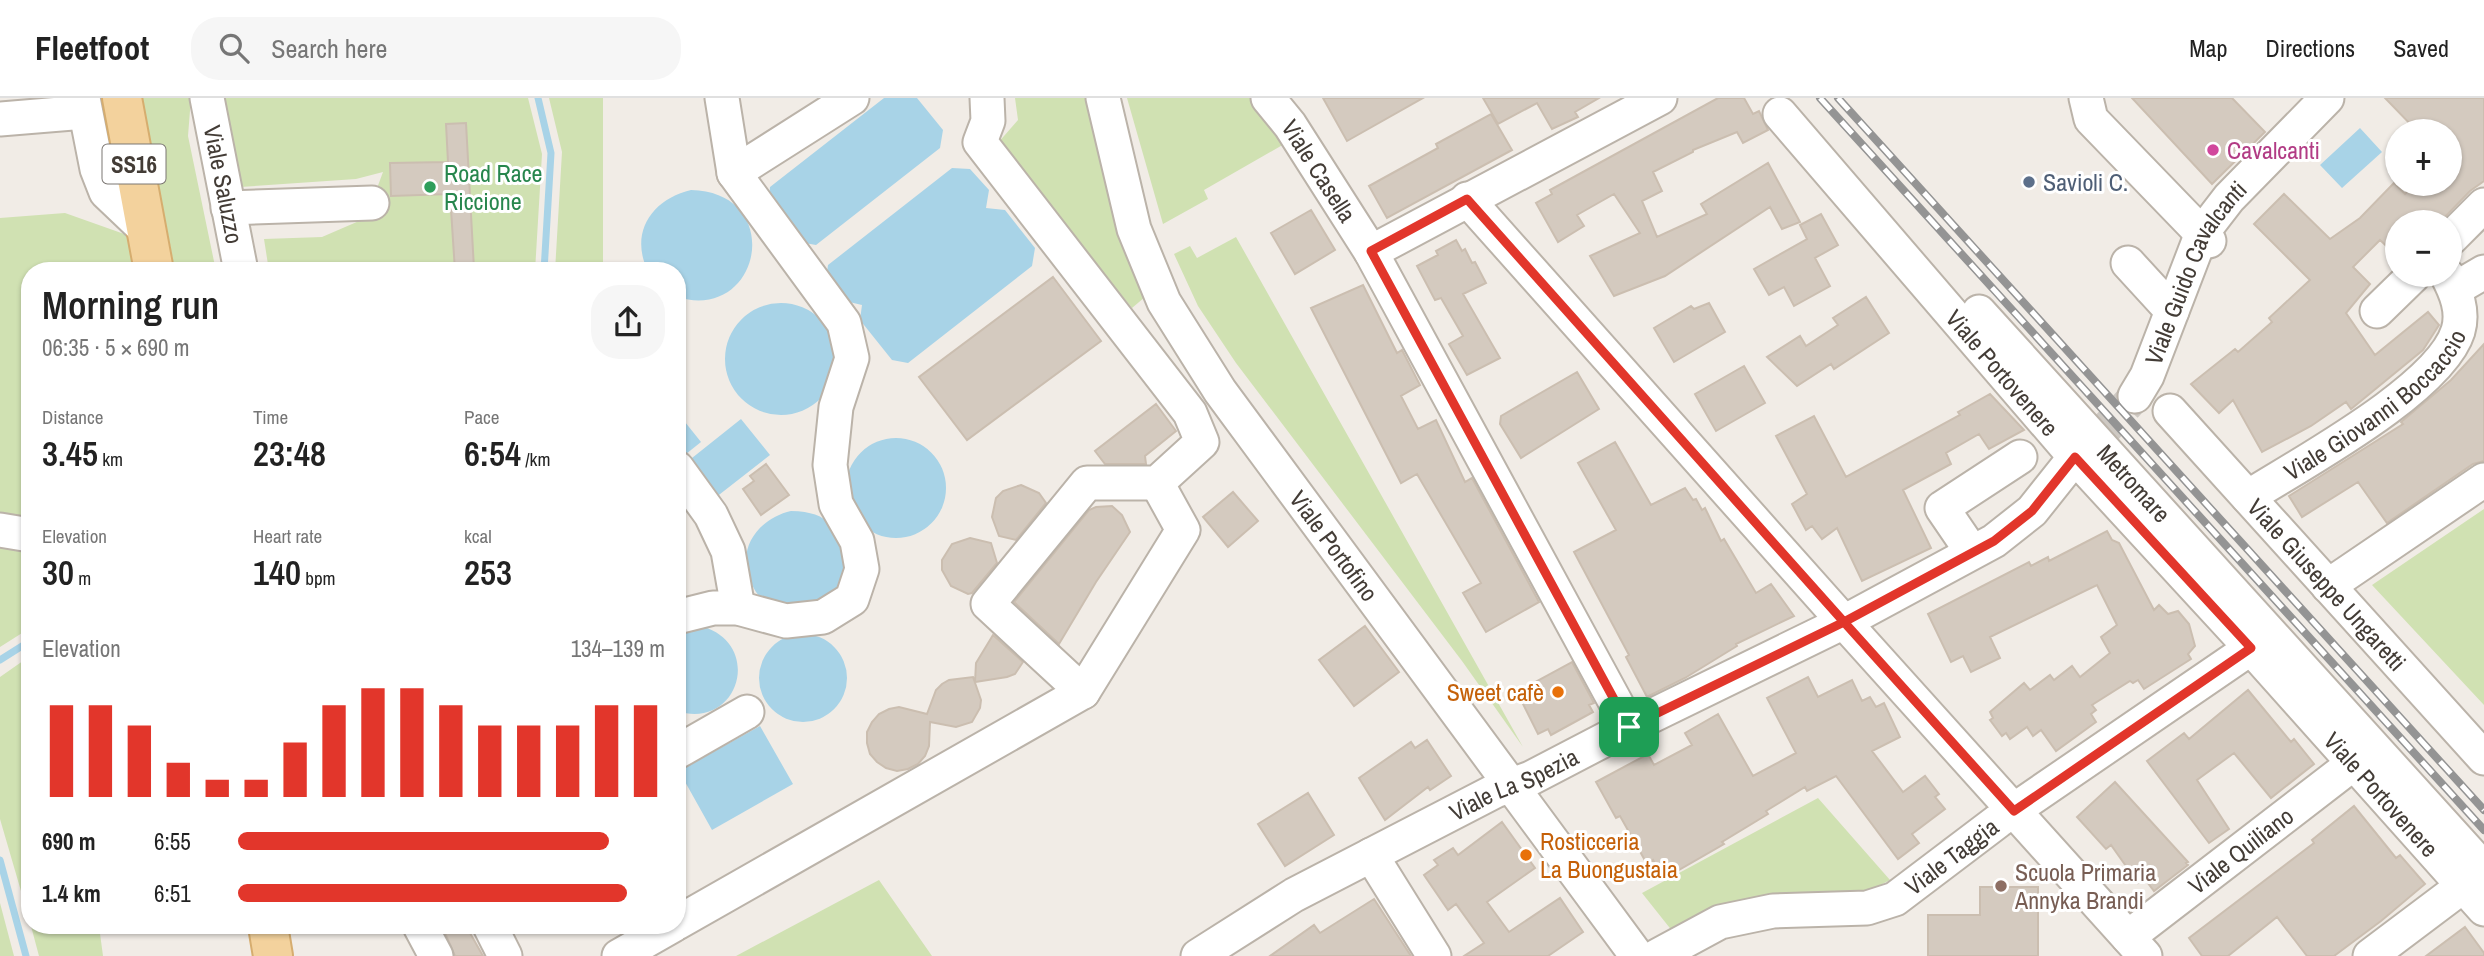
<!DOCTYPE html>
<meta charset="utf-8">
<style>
body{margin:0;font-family:"Archivo Narrow",sans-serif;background:#f6f6f6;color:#222;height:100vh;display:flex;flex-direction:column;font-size:26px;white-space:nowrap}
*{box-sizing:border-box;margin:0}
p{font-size:23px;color:#767676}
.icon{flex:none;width:38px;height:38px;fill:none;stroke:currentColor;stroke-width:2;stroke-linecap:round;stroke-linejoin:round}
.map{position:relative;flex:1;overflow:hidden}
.sheet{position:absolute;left:21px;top:164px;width:665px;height:672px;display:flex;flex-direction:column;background:#fff;border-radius:28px;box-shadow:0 2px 5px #0004}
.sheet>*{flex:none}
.fabs{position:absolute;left:2385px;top:21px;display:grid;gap:14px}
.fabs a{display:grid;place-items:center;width:77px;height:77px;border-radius:50%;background:#fff;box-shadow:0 2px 5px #0004;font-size:35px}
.pin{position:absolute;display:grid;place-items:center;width:60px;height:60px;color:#fff;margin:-30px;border-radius:14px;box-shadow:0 4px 10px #0006}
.round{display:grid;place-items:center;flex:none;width:74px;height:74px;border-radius:28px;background:#f6f6f6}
.head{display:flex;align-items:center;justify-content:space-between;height:119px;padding:0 21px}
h1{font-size:38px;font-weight:600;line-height:52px}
.stats{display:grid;grid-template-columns:repeat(3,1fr);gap:10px;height:119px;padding:7px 21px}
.stats div{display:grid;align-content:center}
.stats b{font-size:35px;font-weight:600}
.stats small{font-size:19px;font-weight:400}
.stats p{font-size:19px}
.chart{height:196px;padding:14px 21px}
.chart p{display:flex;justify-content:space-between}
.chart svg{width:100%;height:126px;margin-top:7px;stroke:#e2362b;stroke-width:6}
ul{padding:0 21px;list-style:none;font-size:23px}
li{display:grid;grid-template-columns:112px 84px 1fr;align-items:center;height:52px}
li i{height:18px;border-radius:9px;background:#e2362b}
header{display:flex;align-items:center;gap:42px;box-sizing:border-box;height:98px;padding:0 35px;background:#fff;border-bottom:2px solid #e0e0e0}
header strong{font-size:33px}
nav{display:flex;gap:38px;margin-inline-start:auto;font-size:24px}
.search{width:490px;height:63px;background:#f6f6f6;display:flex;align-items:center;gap:18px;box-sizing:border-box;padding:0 24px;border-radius:28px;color:#767676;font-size:26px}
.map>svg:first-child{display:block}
.green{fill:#d0e1b2}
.water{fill:#a8d3e7}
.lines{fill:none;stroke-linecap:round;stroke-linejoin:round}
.stream{stroke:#a8d3e7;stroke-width:7}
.building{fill:#d4cabf;stroke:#cbbeb0;stroke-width:2}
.minor-tunnel{stroke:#cec9c3;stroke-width:33;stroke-dasharray:33 17;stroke-linecap:butt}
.minor-casing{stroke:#bbb3a9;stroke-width:37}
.major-casing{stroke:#d6ad6f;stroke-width:42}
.minor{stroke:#fff;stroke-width:33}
.major{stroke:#f3d29d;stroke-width:38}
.rail-casing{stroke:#949494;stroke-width:8}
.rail{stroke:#fff;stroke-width:5;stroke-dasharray:16;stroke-linecap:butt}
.route-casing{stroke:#fff;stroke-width:14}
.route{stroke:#e2362b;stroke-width:9}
.hotel-dot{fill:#d1479c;stroke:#fff;stroke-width:2.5}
.service-dot{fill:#5c6f8a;stroke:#fff;stroke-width:2.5}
.leisure-dot{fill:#2e9e5b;stroke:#fff;stroke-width:2.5}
.food-dot{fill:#e8710a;stroke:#fff;stroke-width:2.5}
.education-dot{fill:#8d6e63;stroke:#fff;stroke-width:2.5}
.labels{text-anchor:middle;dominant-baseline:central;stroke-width:6;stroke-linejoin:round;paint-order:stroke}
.shield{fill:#fff;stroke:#7b7672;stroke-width:2}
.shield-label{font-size:23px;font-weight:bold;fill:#433c36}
.hotel-label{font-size:24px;fill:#b23c85;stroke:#fff;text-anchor:start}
.street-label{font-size:24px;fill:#433c36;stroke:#fff}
.leisure-label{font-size:24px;fill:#27864d;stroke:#fff;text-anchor:start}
.service-label{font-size:24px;fill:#4e5e75;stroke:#fff;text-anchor:start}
.food-label{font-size:24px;fill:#c56008;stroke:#fff;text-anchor:end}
.education-label{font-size:24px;fill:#785e54;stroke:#fff;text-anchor:start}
</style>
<header>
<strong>Fleetfoot</strong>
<div class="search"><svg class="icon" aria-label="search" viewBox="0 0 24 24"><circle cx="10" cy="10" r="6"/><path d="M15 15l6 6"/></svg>Search here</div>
<nav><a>Map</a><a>Directions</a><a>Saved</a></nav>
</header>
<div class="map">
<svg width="2484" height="858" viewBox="0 0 2484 858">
<rect width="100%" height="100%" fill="#f1ece6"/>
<path class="green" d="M142,0h49l-3,38 28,135h-41z
M223,0h305l14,56 -7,117h-266l-5,-32 58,-2 44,-19 17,-46 -27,7 -116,8z
M549,0h54v173h-48l7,-119z
M1015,0h73l57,199 -13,11 -135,-164 21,-24z
M1127,0h126l33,45 -82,47 4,9 -45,25z
M65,115l62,22 7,36h-104v249l-30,-5v-297z
M1236,139l287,510 -61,-86 -226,-298 -38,-57 -24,-52 16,-8 7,12z
M2484,411v196l-112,-120z
M0,446l30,4v80l-30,19z
M30,558v266l-30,-103v-142z
M1818,700l72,82 -21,11 -196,41 -31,-39z
M879,782l53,76h-196z
M0,805l14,53h-14z
M31,828h68l4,30h-64z"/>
<path class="water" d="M884,0h33l26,32 -3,18 -124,97 -17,-3 -30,-40 1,-15z
M2360,30l22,24 -40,36 -22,-23z
M952,70l18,1 19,21 -3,18 19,2 30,38 -3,18 -124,97 -16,-3 -32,-40 2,-15 -17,-4 -19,-21 2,-15z
M691,92c95,2 71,133 -14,107v-26h-29c-19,-38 4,-72 43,-81z
M725 261a56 56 0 1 1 112 0a56 56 0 1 1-112 0Z
M677,314l24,30 -20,16 -4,-5z
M741,321l29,36 -55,43 -28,-36z
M846 390a50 50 0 1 1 100 0a50 50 0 1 1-100 0Z
M791,413c41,1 42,17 57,49l-8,27 -34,24c-12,-3 -32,-5 -43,-12 -6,-4 -10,-11 -12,-18 -16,-33 9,-63 40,-70z
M677,453c12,16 11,36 0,53z
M698,527c68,17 41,106 -21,86v-82z
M759 580a44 44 0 1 1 88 0a44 44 0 1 1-88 0Z
M760,628l33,58 -81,46 -33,-59z"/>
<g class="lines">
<path class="stream" d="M538,0l13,55 -7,118
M0,562l30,-19
M0,762l26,96"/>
</g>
<path class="building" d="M1323,0h100l-76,43z
M1483,0h116l-24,14 3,5 -26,12 -15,-26 -39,21z
M1718,0h26l9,16 6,-3 9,19 -25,13 -6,-11 -44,18v2l-40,20 9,19 -20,10 15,36 50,-23 -6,-10 67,-41 32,59 -18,7 -12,-22 -105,69 -51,20 -24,-40 50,-23 -26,-39 -37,21 7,11 -26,16 -22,-39 16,-9 -2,-4z
M2132,0h100l33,34 -53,52z
M2385,0h99v83l-14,10 -30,31h-42v35l-18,-17 -27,27 17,17 -24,29 29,42 53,-43 11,13 -16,25 -72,59 -5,-7 -35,24 -49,26 -29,-52 -14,13 -28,-29 44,-35 3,3 34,-30 -3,-4 41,-38 -56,-56 30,-30 46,45 30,-21 34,-35 11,11 10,-10h35v-53h-33z
M1491,16l21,36 -125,68 -18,-32 69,-38 -2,-4z
M466,25l8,146 -19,2 -5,-77 -59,2 -1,-33 58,-1 -2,-38z
M1311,112l24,40 -40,24 -24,-41z
M1821,116l17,31 -23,13 15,28 -36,20 -10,-19 -15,8 -15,-26 53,-30 -7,-14z
M1456,142l6,11 3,-2 7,14 3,-1 11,21 -23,11 37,64 -33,17 -18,-31 14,-8 -22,-38 -6,2 -18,-34 21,-11 -2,-4z
M1053,179l48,64 -134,99 -48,-63z
M1363,187l34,68 5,-3 18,35 -19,11 17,33 18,-9 29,62 7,-4 67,124 -53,30 -23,-39 18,-10 -64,-109 -16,9 -90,-175z
M1866,199l23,36 -55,36 -3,-5 -34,22 -30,-29 33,-21 6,10 32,-21 -5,-7z
M1709,205l16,29 -51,30 -20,-34 37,-22 3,3z
M2484,246v117l-11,3 -86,59 -29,-41 -56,35 -13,-21 114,-72 -2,-2 50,-42z
M1744,268l21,37 -49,28 -21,-37z
M1577,274l22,37 -78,49 -21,-34 1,-8z
M1990,296l34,36 -35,19 -10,-15 -33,19 5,11 -48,26 28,58 -69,33 -25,-53 -15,11 -10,-13 -6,4 -14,-26 15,-10 -31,-58 38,-20 32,61 114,-62 -2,-3z
M1156,306l20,27 -31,25 1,8h-41l-10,-13z
M1615,344l36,63 34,-17 8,12 3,-1 6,11 3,-2 16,33 3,-2 32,54 15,-9 23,32 -58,28 1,2 -52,32 -38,19 -21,-40 3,-2 -55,-103 42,-22 -38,-67z
M766,366l23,31 -28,20 -18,-26 11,-8 -4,-5z
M1021,387l18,8 7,10 -30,37 -17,-4 -7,-19 4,-19 7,-7z
M1233,394l25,29 -30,26 -25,-30z
M1112,408l10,9 8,17 -34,50 -37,62 -45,-42 75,-92 7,-3z
M2107,433l5,9 7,3 35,67 5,-5 9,9 10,-3 11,13 6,22 -7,8 3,5 -47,30 -6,-9 -5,3 -3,-2 -38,24 4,5 -5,4 5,8 -40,29 -15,-21 -8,6 -6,-9 -17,12 -4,-6 -4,3 -12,-16 3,-2 -3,-6 34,-29 6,7 20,-15 4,5 18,-14 8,11 30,-24 -9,-16 16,-12 -20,-40 -107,52 10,21 -29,14 -8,-16 -12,6 -23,-48 101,-52 2,4 17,-9 1,4z
M970,440l21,5 6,20 -25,30 -4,1 -17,-8 -9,-16v-10l10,-16z
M1365,528l34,46 -45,34 -35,-46z
M993,537l30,27 -8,12 -8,3 -32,5 1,-19z
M1572,564l22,41 -5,2 4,7 -42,23 -3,-6 -10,5 -21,-42z
M973,579l8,23 -1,8 -8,14 -16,5 -26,-5 -1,24 -4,10 -7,8 -10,5 -11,2 -11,-3 -9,-6 -7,-8 -3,-11v-11l5,-10 7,-8 10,-5 10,-2 28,7 9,-24 6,-6 7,-4z
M1808,579l10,20 34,-17 10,21 8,-4 6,10 8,-4 16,34 -28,14 31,41 22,-16 14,18 -4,3 10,12 -33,25 7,9 -21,16 -62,-83 -29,15 -2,-4 -39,24 2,3 -46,28 2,2 -61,35 -10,-19 -6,4 -27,-48 -4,2 -20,-36 52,-28 6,11 38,-20 -7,-12 33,-19 35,62 43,-23 -29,-55z
M2248,592l43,52 3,-3 20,25 -43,34 -37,-45 -37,27 32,49 -20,14 -62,-82 37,-28 5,6z
M1427,642l24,36 -21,14 -2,-3 -43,33 -26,-42 52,-36 4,6z
M2115,684l73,80 -2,1 2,2 -34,26 -10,-13 -6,5 -27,-38 -5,4 -29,-32z
M1308,695l26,42 -49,31 -27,-42z
M2354,708l42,52 4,-3 25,29 -44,37 -47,35h-27l-30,-39 -49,39h-26l-13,-18 125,-95 -2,-3z
M1502,724l33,46 -48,34 22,30 51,-34 23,34 -35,24h-84l20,-13 -28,-39 -8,6 -24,-35 14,-10 -4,-5 19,-12 5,7z
M1980,789h58v69h-110v-41h52z
M1374,801l37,57h-141l44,-31 6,8z
M442,828h24l17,30h-28z
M2465,829l19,26v3h-58z"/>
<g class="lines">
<path class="minor-tunnel" d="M2092,346l43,-48"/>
<g class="minor-casing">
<g id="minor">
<path d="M83,0l14,71 9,23 41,39"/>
<path id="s1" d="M207,0l34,173"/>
<path d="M722,0l12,75"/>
<path id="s2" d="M1103,0l31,131 30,73 56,89 417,565"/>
<path id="s3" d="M1268,0l22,27 81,127 258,475"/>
<path d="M2086,0l5,21 118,122"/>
<path id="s4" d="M1780,16l295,343 176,191 233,261"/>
<path d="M0,21l85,-7"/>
<path d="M1467,101l377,423 301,334"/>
<path d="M228,110l144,-5"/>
<path d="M2450,141l34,-34"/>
<path d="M1371,154l289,-154"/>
<path d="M2128,165l44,48"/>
<path d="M2455,191l29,-17"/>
<path d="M2377,213l37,-36"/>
<path id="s5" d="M1979,214l505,557"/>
<path id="s6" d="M2135,298l12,-20 55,-143 27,-35 98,-100"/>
<path id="s7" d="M2170,313l314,347"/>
<path d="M677,370l34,47 17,36 10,57"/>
<path id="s8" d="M2248,399c52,-33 192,-108 210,-166 6,-20 -2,-39 -11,-56"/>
<path d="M0,432l30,5"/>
<path d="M1972,454l-30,-44 78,-51"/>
<path d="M2328,488l156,-106"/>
<path d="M677,519l36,-9h25l48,13 37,-4 29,-18 10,-30 -5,-28 -21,-37 -6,-39 6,-58 16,-49 -8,-35 -110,-150 118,-75"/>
<path d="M1083,594l100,-162 -26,-47"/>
<path d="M677,654l70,-40"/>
<path d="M1371,757l63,101"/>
<path d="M677,825l406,-231 -95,-88 99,-121h70l45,-41 -12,-29 -210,-271 8,-21 -1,-23"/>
<path d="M420,828l16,30"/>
<path d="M490,828l15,30"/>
<path id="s9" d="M2128,839l226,-174"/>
<path d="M619,858l53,-30"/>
<path id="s10" d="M1198,858l96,-61 201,-104 36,-13 98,-51 215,-105 150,-81 38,-30 43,-54 17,-13"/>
<path id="s11" d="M1657,858l63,-34 53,-11 94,-3 28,-9 103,-78 253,-173"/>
<path d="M2370,858l93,-70"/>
</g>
</g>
<g class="major-casing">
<path id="major" d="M122,0l32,173
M268,828l5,30"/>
</g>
<use href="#minor" class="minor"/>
<use href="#major" class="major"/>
<g class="rail-casing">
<path id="rail" d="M1820,0l664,732
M1838,0l646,712"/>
</g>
<use href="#rail" class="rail"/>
</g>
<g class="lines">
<g class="route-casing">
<path id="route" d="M1629,629l215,-105 170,189 237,-163 -176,-191 -43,54 -38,30 -150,81 -377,-423 -96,52 258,476"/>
</g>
<use href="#route" class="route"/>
</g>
<circle class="hotel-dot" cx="2213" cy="52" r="7"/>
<circle class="service-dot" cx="2029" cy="84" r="7"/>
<circle class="leisure-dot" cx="430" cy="89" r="7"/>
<g class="food-dot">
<circle cx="1558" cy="594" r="7"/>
<circle cx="1526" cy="757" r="7"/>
</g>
<circle class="education-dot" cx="2001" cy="788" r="7"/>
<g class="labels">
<rect class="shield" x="102.5" y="46.5" width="63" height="39" rx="5"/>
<g class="shield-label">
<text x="134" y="66">SS16</text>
</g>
<g class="hotel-label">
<text x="2227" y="52">Cavalcanti</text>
</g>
<g class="street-label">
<text stroke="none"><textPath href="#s3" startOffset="89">Viale Casella</textPath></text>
<text stroke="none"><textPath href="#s1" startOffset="88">Viale Saluzzo</textPath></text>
<text stroke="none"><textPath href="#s6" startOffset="138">Viale Guido Cavalcanti</textPath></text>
<text stroke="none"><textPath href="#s4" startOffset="341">Viale Portovenere</textPath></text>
<text stroke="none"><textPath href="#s8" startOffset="158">Viale Giovanni Boccaccio</textPath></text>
<text stroke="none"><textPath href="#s5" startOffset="231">Metromare</textPath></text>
<text stroke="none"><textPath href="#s2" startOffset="511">Viale Portofino</textPath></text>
<text stroke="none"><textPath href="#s7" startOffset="234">Viale Giuseppe Ungaretti</textPath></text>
<text stroke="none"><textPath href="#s10" startOffset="360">Viale La Spezia</textPath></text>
<text stroke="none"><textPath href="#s4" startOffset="908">Viale Portovenere</textPath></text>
<text stroke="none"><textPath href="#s9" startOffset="142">Viale Quiliano</textPath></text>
<text stroke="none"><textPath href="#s11" startOffset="320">Viale Taggia</textPath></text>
</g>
<g class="leisure-label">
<text x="444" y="75">Road Race<tspan x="444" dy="28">Riccione</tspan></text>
</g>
<g class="service-label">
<text x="2043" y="84">Savioli C.</text>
</g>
<g class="food-label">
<text x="1544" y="594">Sweet cafè</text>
<text x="1540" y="743" text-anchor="start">Rosticceria<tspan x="1540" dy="28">La Buongustaia</tspan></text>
</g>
<g class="education-label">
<text x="2015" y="774">Scuola Primaria<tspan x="2015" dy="28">Annyka Brandi</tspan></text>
</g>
</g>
</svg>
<div class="fabs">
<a>+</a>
<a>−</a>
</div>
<div class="pin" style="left:1629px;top:629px;background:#1e9e55"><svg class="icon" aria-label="arrive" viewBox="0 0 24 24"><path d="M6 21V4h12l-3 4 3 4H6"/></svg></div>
<section class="sheet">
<div class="head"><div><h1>Morning run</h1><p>06:35 · 5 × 690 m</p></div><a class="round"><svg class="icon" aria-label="share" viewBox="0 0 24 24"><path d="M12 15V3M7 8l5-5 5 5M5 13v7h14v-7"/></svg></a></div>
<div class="stats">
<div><p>Distance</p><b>3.45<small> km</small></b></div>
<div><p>Time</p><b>23:48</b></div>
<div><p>Pace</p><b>6:54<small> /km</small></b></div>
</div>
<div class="stats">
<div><p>Elevation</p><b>30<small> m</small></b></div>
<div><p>Heart rate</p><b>140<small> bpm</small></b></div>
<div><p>kcal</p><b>253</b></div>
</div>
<div class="chart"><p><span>Elevation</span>134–139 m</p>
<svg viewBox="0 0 160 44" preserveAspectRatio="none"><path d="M5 44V12M15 44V12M25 44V19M35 44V32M45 44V38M55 44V38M65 44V25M75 44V12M85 44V6M95 44V6M105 44V12M115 44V19M125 44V19M135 44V19M145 44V12M155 44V12"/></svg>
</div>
<ul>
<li><b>690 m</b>6:55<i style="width:87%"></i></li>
<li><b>1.4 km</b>6:51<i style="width:91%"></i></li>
</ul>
</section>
</div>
